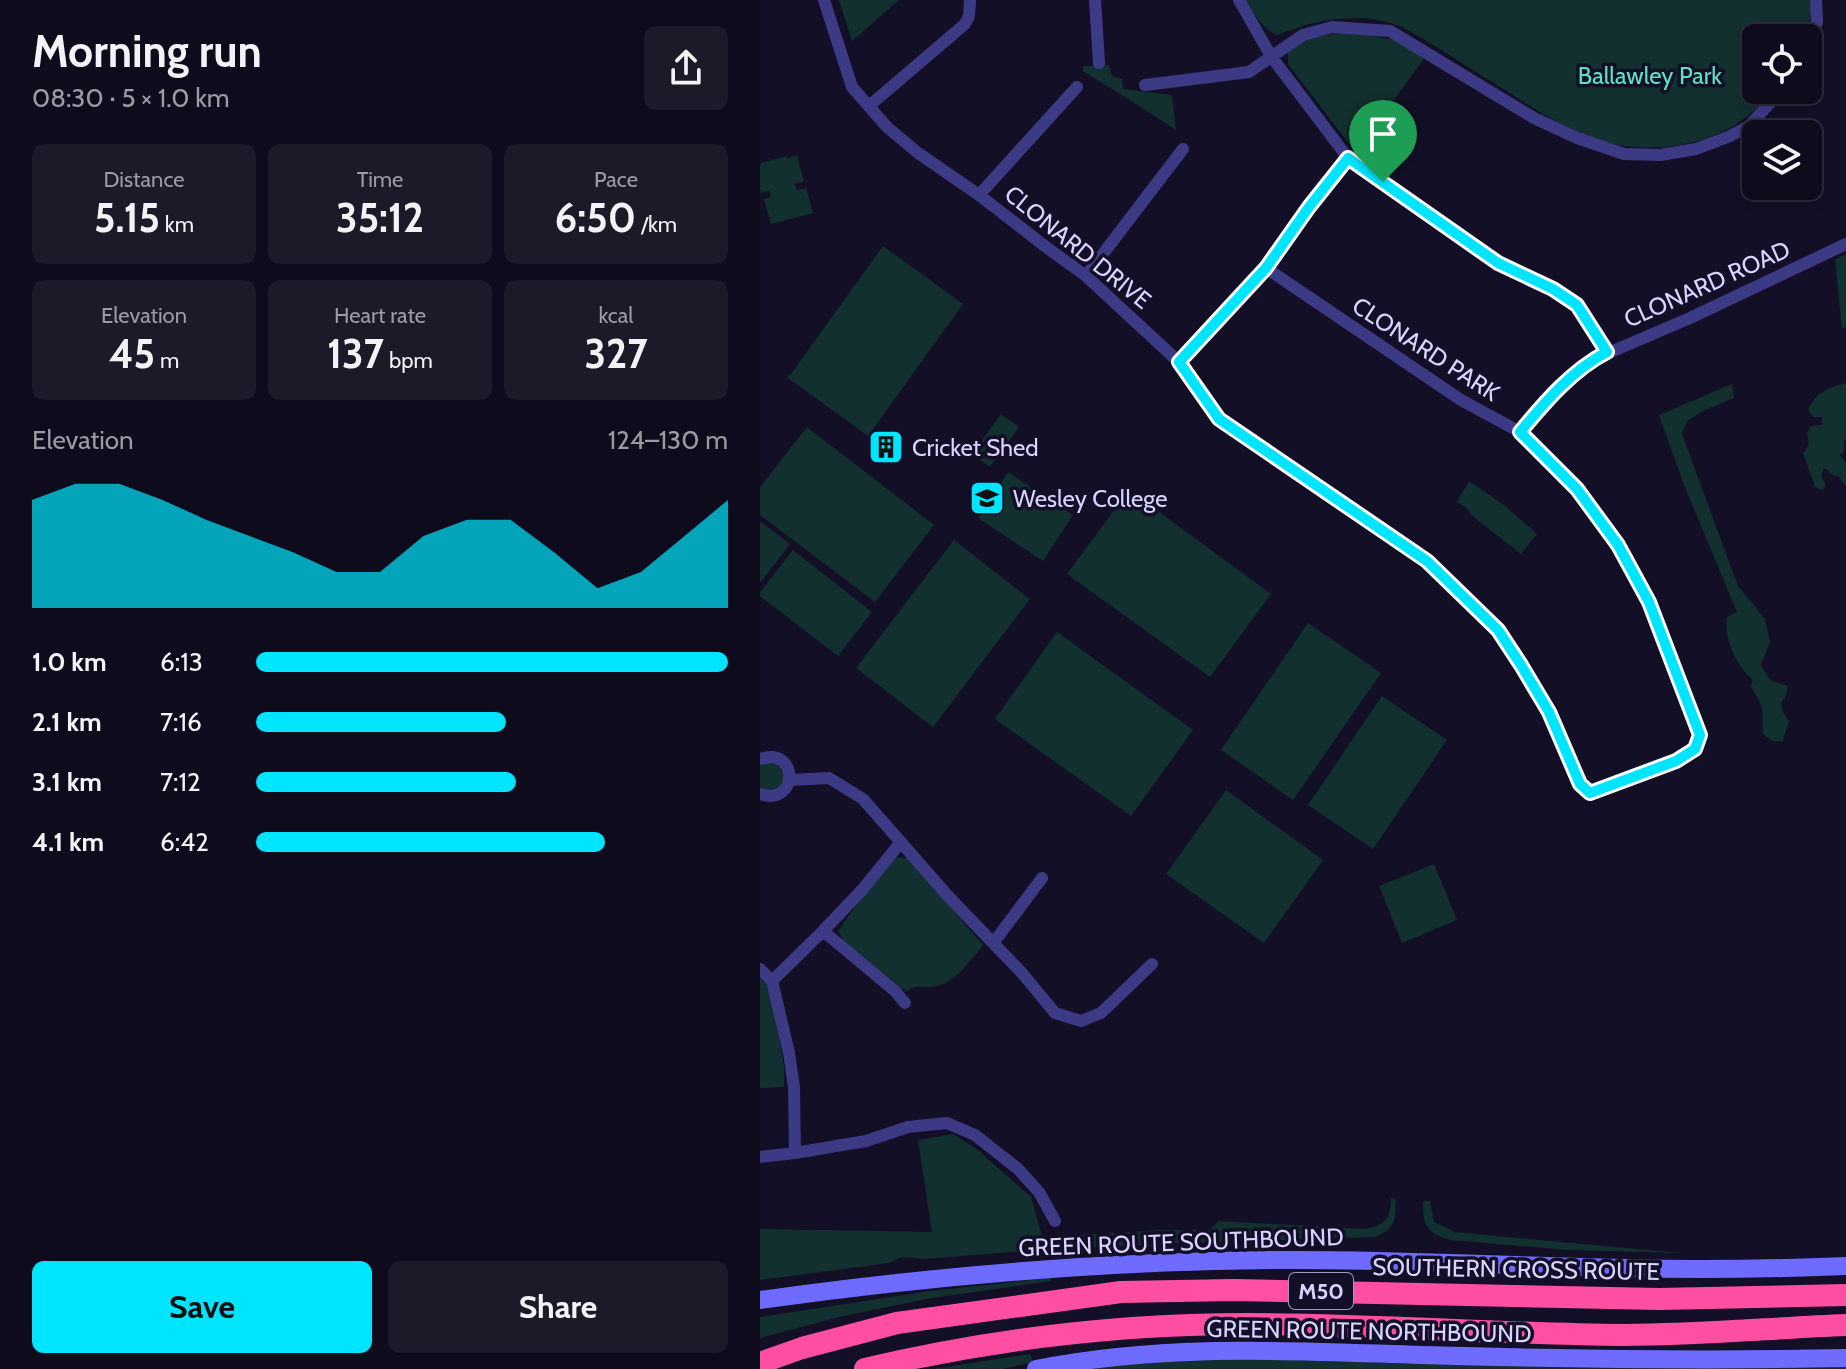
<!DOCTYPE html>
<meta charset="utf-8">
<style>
body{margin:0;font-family:Cabin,sans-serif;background:#1c1929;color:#f1f3f6;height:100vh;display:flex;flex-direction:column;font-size:30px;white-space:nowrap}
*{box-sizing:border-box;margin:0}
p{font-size:26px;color:#9b9ba3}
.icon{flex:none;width:44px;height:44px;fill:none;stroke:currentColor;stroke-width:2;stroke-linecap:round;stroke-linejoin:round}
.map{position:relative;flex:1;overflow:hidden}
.side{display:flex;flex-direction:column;background:#0e0b1c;width:760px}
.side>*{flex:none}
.tools{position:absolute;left:982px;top:24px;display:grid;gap:16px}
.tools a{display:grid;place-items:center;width:80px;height:80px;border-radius:12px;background:#0e0b1c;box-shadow:0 4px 12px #0003,0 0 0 2px #2e2b3b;font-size:40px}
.pin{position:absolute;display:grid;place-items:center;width:68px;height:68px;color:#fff;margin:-82px -34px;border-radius:50% 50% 50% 0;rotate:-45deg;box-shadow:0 0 8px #0007}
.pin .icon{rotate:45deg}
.round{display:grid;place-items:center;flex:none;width:84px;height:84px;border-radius:12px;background:#1c1929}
.headline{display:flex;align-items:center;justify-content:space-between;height:136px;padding:0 32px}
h1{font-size:44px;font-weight:700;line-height:60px}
.metrics{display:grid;grid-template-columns:repeat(3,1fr);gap:12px;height:136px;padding:8px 32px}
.metrics div{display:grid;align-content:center;border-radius:12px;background:#1c1929;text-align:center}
.metrics b{font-size:40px;font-weight:700}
.metrics small{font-size:22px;font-weight:400}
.metrics p{font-size:22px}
.chart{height:224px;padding:16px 32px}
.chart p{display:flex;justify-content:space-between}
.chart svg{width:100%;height:144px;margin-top:8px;fill:#00e5ff;opacity:.7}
.primary-button{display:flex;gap:16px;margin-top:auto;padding:16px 32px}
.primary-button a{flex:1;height:92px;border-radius:12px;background:#00e5ff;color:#111;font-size:32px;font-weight:700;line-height:92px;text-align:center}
.primary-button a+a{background:#1c1929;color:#f1f3f6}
ul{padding:0 32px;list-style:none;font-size:26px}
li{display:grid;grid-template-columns:128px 96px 1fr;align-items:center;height:60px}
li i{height:20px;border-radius:10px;background:#00e5ff}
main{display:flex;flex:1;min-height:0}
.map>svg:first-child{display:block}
.green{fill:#12302f}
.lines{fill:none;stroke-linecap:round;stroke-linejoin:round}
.minor{stroke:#3d3a85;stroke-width:12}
.secondary{stroke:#6f6bff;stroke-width:18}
.motorway{stroke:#ff4fa3;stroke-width:22}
.route-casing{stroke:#fff;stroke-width:16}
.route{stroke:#00e5ff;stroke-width:10}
.labels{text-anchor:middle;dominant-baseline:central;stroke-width:7;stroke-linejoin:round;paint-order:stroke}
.shield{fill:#130f26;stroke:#9e99be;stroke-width:2}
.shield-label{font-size:22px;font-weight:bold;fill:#d9d4ff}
.park-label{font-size:24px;fill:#5fe0c0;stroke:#130f26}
.street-label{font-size:24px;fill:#d9d4ff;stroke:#130f26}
.poi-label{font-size:24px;fill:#d9d4ff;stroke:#130f26;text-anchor:start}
</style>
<main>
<section class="side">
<div class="headline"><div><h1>Morning run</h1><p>08:30 · 5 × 1.0 km</p></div><a class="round"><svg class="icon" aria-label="share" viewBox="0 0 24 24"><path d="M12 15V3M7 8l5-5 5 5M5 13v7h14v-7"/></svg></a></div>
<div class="metrics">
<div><p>Distance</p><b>5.15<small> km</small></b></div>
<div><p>Time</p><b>35:12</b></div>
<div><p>Pace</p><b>6:50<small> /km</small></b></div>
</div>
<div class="metrics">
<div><p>Elevation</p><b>45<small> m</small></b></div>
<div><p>Heart rate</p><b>137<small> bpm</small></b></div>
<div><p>kcal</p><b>327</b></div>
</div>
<div class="chart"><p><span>Elevation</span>124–130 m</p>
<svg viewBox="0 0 160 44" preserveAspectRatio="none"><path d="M0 44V11L10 6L20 6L30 11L40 17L50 22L60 27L70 33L80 33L90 22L100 17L110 17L120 27L130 38L140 33L150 22L160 11V44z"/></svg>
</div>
<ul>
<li><b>1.0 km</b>6:13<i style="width:100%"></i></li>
<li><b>2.1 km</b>7:16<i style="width:53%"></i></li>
<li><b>3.1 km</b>7:12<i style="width:55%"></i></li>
<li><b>4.1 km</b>6:42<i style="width:74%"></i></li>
</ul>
<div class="primary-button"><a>Save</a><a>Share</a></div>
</section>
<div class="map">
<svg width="1086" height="1369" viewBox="0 0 1086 1369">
<rect width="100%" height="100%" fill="#130f26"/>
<path class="green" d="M79,0h60l-47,41z
M485,0h569l-4,20 -9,18h-45v52h19c-11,12 -23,24 -37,33 -39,26 -101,32 -144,15 -18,-6 -35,-15 -51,-24l-116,-73 -25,-14 -15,-5 -22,-4 -31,1 -29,6 -28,10c-15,-7 -23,-21 -32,-35z
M580,33l34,3 24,5 27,16 -69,96 -68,-89v-12c12,-14 34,-16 52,-19z
M349,65l3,11 10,3 1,10 49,6 4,35 -43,-28 -50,-31v-5z
M37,155l7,26 -9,3 2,6 9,-2 7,25 -42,11 -7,-25 7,-2 -2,-6 -9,2v-27l1,-3 26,-7 1,2z
M123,246l80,58 -95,132 -80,-58z
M1086,254v72l-4,3 -7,-70z
M1086,383v57l-2,1v10l-4,4 6,8v23l-8,-10 -8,-2 -3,-5h-3c-4,6 -2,10 2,15l-3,6 -8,-3 -12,-34c7,-7 6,-11 4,-20l4,-7 11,-1v-8h-9l-5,-7c8,-18 20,-22 38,-27z
M972,384l2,14 -31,13 -16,10 -5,13 56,152 27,33 5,23 -9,23 9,15 18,6 -3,12 -4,4 2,10 6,9 -6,20h-11l-9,-7 -1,-27 -11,-21 2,-6c-17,-14 -29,-41 -26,-63l10,-5 -53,-127 -25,-70z
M241,414l18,13 -29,40 -18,-13z
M47,427l127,98 -59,77 -115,-87v-28z
M248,472l65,43 -30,46 -65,-43z
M709,481l35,24 33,29 -16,20 -50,-39 -4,-7 -10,-6z
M369,490l142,104 -61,83 -143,-103z
M0,521l30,23 -30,39z
M194,540l76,59 -97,128 -77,-59z
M33,550l79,62 -34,44 -78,-60v-4z
M548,623l73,50 -88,127 -72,-50z
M297,632l136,98 -62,86 -136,-97z
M622,696l65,44 -74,109 -65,-44z
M18,761l9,16 -11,15 -16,-3v-26z
M466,790l97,70 -59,83 -98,-69z
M138,857l10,1 75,87c-12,15 -27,37 -47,41 -12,3 -20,-3 -30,6l-37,-30 -22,-16 -9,-15c18,-24 36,-56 60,-74z
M674,864l23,56 -55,23 -23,-57z
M0,978l7,7 7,27 10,54v21l-24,1z
M193,1134l25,16 53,47 11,39 75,-3 42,-3h51l9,-9 143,8c23,-3 28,-8 29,-31l5,1c-1,22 1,28 -21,38l-198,6 -9,-1 -7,2 -124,6 -112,9 -23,-2 -13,6 -129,17v-51l172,3 -14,-92z
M663,1201h7l4,21 21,10 225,21 -112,-3 -118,-10c-25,-8 -27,-15 -27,-39z
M290,1278l2,3 -120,17 -93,19 -79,21v-21l170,-26z
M270,1354l3,8 -30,7h-70z
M434,1357l652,9v3h-773z"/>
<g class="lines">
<path class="minor" d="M64,0l28,87 35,40 31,26 61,42 67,52 40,29 93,86 40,57 208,142 71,69 23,35 28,47 31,72 10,9c18,-6 96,-33 105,-45 8,-9 3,-20 0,-30l-46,-116 -31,-57 -41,-56 -57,-57 -59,-32 -195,-132
M335,0l4,63
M479,0l32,56 77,102 150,105 55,26 24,16 30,47
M1048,44l9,-22 -1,-22
M385,85l104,-13 54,-37 29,-8 58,4 144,87 43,20 47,16 36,1 36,-6 32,-12 21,-11 33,-36
M109,106l96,-82 4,-8 1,-16
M219,195l98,-108
M326,276l97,-127
M419,362l87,-94 43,-61 39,-49
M760,432l25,-29 47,-43 98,-42 156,-74
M0,759c40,-13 38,48 0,35
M30,780l39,-2 34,21 85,97 74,77 33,40 26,8 20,-8 51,-49
M63,931l72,60 10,12
M234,942l48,-64
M0,969l12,12 17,72 5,34 1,66
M12,981l51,-50 39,-41 39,-48
M0,1157l35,-4 71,-12 42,-14 39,-4 28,12 43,34 21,23 16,29"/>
<path class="secondary" d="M0,1300c172,-24 345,-39 518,-40 115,-1 230,6 344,8 75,2 150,1 224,-2
M276,1369c130,-26 255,-18 386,-14 142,4 283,6 424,3"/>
<path class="motorway" d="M0,1363l42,-15 95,-25 224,-31 113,-2 425,9 187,-4
M105,1369c126,-30 254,-45 383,-45 125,0 250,10 375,11 74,0 149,-7 223,-10"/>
</g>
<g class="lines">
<g class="route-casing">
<path id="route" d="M588,158l150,105 55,26 24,16 30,47c-35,18 -62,50 -87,80l57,57 41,56 31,57 51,133 -5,14 -19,12 -86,32 -10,-9 -31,-72 -28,-47 -23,-35 -71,-69 -208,-142 -40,-57 87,-94 43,-61z"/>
</g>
<use href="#route" class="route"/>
</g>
<defs>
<g id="building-square" transform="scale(1.8)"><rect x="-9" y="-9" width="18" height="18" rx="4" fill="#00e5ff" stroke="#130f26"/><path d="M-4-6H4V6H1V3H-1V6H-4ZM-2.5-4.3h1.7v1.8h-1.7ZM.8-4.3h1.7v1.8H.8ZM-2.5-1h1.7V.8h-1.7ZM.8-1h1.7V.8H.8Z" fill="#111"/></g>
<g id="school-square" transform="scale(1.8)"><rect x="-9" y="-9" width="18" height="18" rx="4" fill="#00e5ff" stroke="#130f26"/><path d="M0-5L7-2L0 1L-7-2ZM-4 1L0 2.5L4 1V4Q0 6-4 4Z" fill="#111"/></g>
</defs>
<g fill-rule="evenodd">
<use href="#building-square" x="126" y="447"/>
<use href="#school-square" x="227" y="498"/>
</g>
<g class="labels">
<rect class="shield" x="529" y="1273" width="64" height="36" rx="6"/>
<g class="shield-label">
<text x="561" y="1291">M50</text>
</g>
<g class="park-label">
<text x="890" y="75">Ballawley Park</text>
</g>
<g class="street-label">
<text transform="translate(318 247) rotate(39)">CLONARD DRIVE</text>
<text transform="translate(947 284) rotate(-24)">CLONARD ROAD</text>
<text transform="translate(666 349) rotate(33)">CLONARD PARK</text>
<text transform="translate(421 1242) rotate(-2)">GREEN ROUTE SOUTHBOUND</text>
<text transform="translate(756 1269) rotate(1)">SOUTHERN CROSS ROUTE</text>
<text transform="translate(609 1331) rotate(1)">GREEN ROUTE NORTHBOUND</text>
</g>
<g class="poi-label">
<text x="152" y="447">Cricket Shed</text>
<text x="253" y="498">Wesley College</text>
</g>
</g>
</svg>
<div class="tools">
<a><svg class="icon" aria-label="locate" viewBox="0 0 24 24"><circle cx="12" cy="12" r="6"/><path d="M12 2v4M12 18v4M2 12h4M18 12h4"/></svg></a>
<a><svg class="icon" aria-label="layers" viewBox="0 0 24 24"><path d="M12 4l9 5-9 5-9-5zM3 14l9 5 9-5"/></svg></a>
</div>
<div class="pin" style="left:623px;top:182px;background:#1e9e55"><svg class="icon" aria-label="arrive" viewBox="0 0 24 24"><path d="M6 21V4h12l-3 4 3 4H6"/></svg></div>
</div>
</main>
